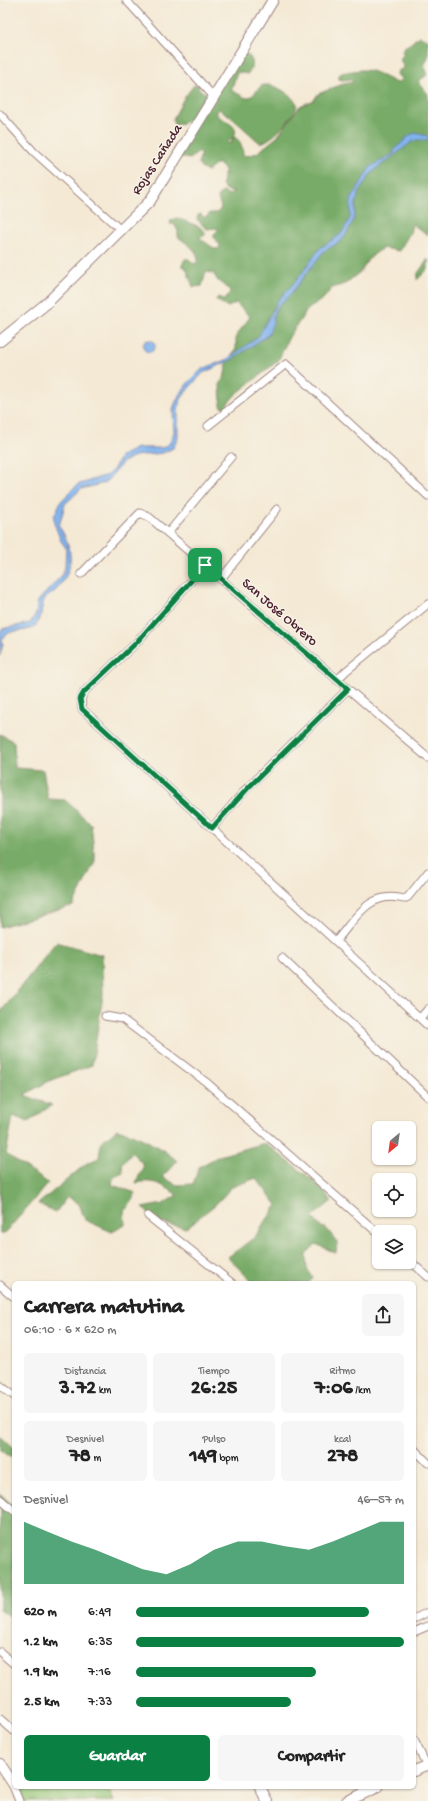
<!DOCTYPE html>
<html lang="es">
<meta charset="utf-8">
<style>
body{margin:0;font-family:"Gochi Hand",sans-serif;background:#f6f6f6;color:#222;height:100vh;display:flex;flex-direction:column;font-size:15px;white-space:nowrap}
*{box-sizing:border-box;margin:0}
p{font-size:13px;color:#767676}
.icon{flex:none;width:22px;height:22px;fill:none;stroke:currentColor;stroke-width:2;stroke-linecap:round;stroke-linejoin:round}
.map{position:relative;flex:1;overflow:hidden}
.panel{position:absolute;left:12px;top:1281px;width:404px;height:508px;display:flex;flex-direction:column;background:#fff;border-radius:6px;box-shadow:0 1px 3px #0004}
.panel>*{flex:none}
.needle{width:26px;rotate:209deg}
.controls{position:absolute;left:372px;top:1121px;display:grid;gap:8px}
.controls a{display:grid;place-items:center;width:44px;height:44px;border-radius:6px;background:#fff;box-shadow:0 1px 3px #0004;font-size:20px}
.pin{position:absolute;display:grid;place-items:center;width:34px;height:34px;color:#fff;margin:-17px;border-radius:8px;box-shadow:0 2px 6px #0006}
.round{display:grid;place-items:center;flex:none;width:42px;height:42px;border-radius:6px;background:#f6f6f6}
.overview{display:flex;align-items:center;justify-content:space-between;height:68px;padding:0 12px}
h1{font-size:22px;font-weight:800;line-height:30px}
.metrics{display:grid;grid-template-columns:repeat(3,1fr);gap:6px;height:68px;padding:4px 12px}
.metrics div{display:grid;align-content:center;border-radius:6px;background:#f6f6f6;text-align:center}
.metrics b{font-size:20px;font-weight:800}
.metrics small{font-size:11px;font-weight:400}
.metrics p{font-size:11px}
.chart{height:112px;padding:8px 12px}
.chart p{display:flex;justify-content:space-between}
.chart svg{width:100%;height:72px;margin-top:4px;fill:#0b8043;opacity:.7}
.action{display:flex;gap:8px;margin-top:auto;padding:8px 12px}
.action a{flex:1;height:46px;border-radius:6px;background:#0b8043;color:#fff;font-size:16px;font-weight:800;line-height:46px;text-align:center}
.action a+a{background:#f6f6f6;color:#222}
ul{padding:0 12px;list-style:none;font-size:13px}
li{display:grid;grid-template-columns:64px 48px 1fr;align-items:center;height:30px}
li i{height:10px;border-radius:5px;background:#0b8043}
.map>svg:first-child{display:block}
.green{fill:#95c676;stroke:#707250}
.forest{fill:#78ab67;stroke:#616549}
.water{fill:#81b4ee;stroke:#666a8c}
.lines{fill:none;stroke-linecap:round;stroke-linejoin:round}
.street-casing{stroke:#9f8480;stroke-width:9}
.secondary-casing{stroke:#9f8480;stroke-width:12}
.street{stroke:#fff;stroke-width:7}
.secondary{stroke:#fff;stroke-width:10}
.route-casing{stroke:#fff;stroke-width:8}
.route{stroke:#0b8043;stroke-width:5}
.labels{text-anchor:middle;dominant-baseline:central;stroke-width:3;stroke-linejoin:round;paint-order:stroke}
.street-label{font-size:14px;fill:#4a1f2b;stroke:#f7f3e8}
</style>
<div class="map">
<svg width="428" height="1801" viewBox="0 0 428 1801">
<rect width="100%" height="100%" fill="#f7f3e8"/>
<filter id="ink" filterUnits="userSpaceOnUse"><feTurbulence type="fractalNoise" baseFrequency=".025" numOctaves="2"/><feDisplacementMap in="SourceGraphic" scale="8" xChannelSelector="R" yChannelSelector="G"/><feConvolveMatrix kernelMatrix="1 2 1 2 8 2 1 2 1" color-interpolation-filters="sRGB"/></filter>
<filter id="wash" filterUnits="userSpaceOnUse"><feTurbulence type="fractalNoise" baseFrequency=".012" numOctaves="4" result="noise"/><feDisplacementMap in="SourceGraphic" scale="16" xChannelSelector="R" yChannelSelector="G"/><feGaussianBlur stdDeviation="0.9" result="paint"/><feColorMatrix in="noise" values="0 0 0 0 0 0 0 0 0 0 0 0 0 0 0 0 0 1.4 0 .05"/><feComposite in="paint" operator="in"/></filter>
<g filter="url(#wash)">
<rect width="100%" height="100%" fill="#f4e9d4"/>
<path class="green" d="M23,1787h84l7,14h-91l-6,-11z"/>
<path class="forest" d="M420,36l8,4v17l-4,9 3,6 -1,4 -8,5 10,13v119l-3,3 3,3v16l-16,-11 -2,9 -11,18 -15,-3 -6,3 -10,9 -7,11 -16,13 -13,4 -8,10 -17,12 -18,27 -11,24 -43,34 -11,13 -3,-2 -1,-22 4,-6 4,-18 8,-11v-13l14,-19 -14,-14 -8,4 -12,-7 2,-3 7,3 5,-8 -1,-3 -11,-8 -5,-8 -7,-1 -4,14 -9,1 -6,-17 -5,-5 3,-6h4l5,5 3,-2c4,-10 -11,-19 -19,-25v-6l-4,-7h-4l1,-4 6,-2 23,9 5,5v3l-6,3 16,11h4l1,-4 -6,-7v-4l4,-4 -2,-2 -10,1 -9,-10 1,-4 3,-1 2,3h3l4,-4h7l4,-5c-1,-7 -7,-12 2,-16l7,3 4,-4 -4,1 -8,-6 3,-16 -7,-7 -10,8 -6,-2 -4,-5 3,-10 -1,-3 -10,8 -10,-2 9,-34 -2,-2 -6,3 -7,1 -1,-6 11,-21 10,-13h3l4,6 9,4 34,-42c10,4 11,15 3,21l-7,-2 -3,1 -6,17 15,8 6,-2 9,-10c11,-5 31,9 36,18 -1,12 -25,37 -37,39l-30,-27 -11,-7 -3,3c2,9 26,12 18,24 -1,3 -5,4 -7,7l3,1 4,-7c7,3 9,11 9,18l3,1 11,-3 20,-16 23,-31 14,-6 4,-6 22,-9 13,-3 -2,-3 -9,1 -3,-1v-4l3,-2c29,-6 29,-3 54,10l3,-1 2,-3 -4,-5 1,-3 6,-3 -4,-9 4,-5 -2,-3 2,-4c8,-3 10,-8 16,-11z
M428,259v10l-11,11 1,-7z
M0,734l14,8 1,26 28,2 5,29 17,1 26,24 4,37 -22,45 -73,21z
M56,942l46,13 1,40 -11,70 -43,16 -25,14 28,10 -24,17 -15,-6 -7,38 42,29 -42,49 -6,2v-221z
M117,1129c20,6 45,18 60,32l-15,16 15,8 16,-1 6,-17 20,-11 46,-13 50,39 17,19 -20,16 9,10 5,1 11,14 -1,11 -20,-9 -10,10 1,15 6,8 -4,6h-56l-25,-26 27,-20 22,-32 -21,-27 -24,9 -16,17 -30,24 -24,-5 -20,-15 21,-4 14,-9c-13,-10 -24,-16 -41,-12l8,-18 -12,-12 -10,11 1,8 -10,6 -1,7 24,8 -8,14 -4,4 1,14 -13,7 -27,-12 -6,-16 -12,-7 -11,15 -18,-8 49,-41 12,-5 2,-16z
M0,1435l14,13v11l-14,-9z
M0,1494l14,12v109l-2,3 -12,-9z"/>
<path class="water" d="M415,133l13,3v4h-11l-5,2 -36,27 -5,5 -12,18 -3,11 -2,16 -8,16 -6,7 -16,9 -35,45 -12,11 -4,8v8l-5,12 -37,25 -28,13 -14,15 -8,11 -3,9v30l-5,10 -10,5 -28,3 -12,6 -18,21 -24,6 -16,15 -6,22c15,24 16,43 -3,64 -4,4 -9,6 -12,10 -4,10 -1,22 -12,28 -10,5 -23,0 -30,11l1,5 -3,12v-24l2,-3 28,-6 6,-9 2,-13 24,-26 3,-8 1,-19 -5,-7 -7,-18v-7l7,-15 16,-16 30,-10 6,-5 8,-14 16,-8h25l8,-5 4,-11 -1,-23 4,-10 10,-15 15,-15 24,-9 32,-23 20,-37 18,-19 24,-33 21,-14 9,-16 1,-18 19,-33 23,-13 2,-5 15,-14z
M143 346a6 6 0 1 1 12 0a6 6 0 1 1-12 0Z"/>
</g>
<g filter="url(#ink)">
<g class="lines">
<g class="street-casing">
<path id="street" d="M126,0l88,97
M0,114l34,38 88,79
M208,426l78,-62 142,132
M168,533l63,-76
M205,565l-69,78 -52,49 -3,7 1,10 346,317
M81,574l59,-61 9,4 279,241
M221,579l56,-70
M337,680l9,-9 82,-67
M212,828l36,-41 100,-98
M336,941c20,-23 33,-51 68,-42l4,-2 20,-25
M282,958l146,139
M105,1016l17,3 84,63 173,152
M420,1018l8,-9
M148,1216l84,67
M409,1260l19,17
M0,1285l14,12
M0,1385l14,11
M414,1449l14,14
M0,1499l14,12
M414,1619l14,-7
M414,1632l14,-6
M0,1652l14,12
M0,1719l14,12
M414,1740l14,28
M13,1786l6,15"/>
</g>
<g class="secondary-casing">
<path id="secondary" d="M0,341l47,-38 103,-102 123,-201
M0,1764l14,21
M414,1771l14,-6
M260,1787l7,14
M347,1801l31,-14"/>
</g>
<use href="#street" class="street"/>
<use href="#secondary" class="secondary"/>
</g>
</g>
<g class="lines" filter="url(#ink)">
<g class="route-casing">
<path id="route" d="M205,565l143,124 -100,99 -36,40 -130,-119 -2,-10 4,-7 52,-49z"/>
</g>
<use href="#route" class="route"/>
</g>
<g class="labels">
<g class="street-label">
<text transform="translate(158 160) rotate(-57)">Rojas Cañada</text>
<text transform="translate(279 613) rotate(41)">San José Obrero</text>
</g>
</g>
</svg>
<div class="controls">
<a><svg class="needle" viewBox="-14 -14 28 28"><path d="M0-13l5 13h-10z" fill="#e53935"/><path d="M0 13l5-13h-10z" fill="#767676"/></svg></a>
<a><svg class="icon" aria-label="locate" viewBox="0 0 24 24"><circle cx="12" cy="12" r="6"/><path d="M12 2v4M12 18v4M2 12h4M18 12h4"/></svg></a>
<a><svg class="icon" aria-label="layers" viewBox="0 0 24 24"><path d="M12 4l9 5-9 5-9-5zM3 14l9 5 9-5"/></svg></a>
</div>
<div class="pin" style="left:205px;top:565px;background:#1e9e55"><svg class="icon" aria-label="arrive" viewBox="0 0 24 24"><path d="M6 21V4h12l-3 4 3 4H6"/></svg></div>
<section class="panel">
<div class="overview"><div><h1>Carrera matutina</h1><p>06:10 · 6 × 620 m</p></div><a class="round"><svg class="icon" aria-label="share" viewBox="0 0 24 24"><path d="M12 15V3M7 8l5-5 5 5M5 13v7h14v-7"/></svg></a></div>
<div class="metrics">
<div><p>Distancia</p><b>3.72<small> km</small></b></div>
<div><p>Tiempo</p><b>26:25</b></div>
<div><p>Ritmo</p><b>7:06<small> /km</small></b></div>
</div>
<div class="metrics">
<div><p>Desnivel</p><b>78<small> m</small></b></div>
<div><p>Pulso</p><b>149<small> bpm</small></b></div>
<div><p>kcal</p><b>278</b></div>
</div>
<div class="chart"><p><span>Desnivel</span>46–57 m</p>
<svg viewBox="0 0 160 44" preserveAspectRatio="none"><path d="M0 44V6L10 12L20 18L30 23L40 29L50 35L60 38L70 32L80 23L90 18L100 18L110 21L120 23L130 18L140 12L150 6L160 6V44z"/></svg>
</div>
<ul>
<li><b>620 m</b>6:49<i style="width:87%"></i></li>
<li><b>1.2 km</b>6:35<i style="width:100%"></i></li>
<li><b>1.9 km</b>7:16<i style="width:67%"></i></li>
<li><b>2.5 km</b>7:33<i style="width:58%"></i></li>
</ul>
<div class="action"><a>Guardar</a><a>Compartir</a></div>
</section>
</div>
